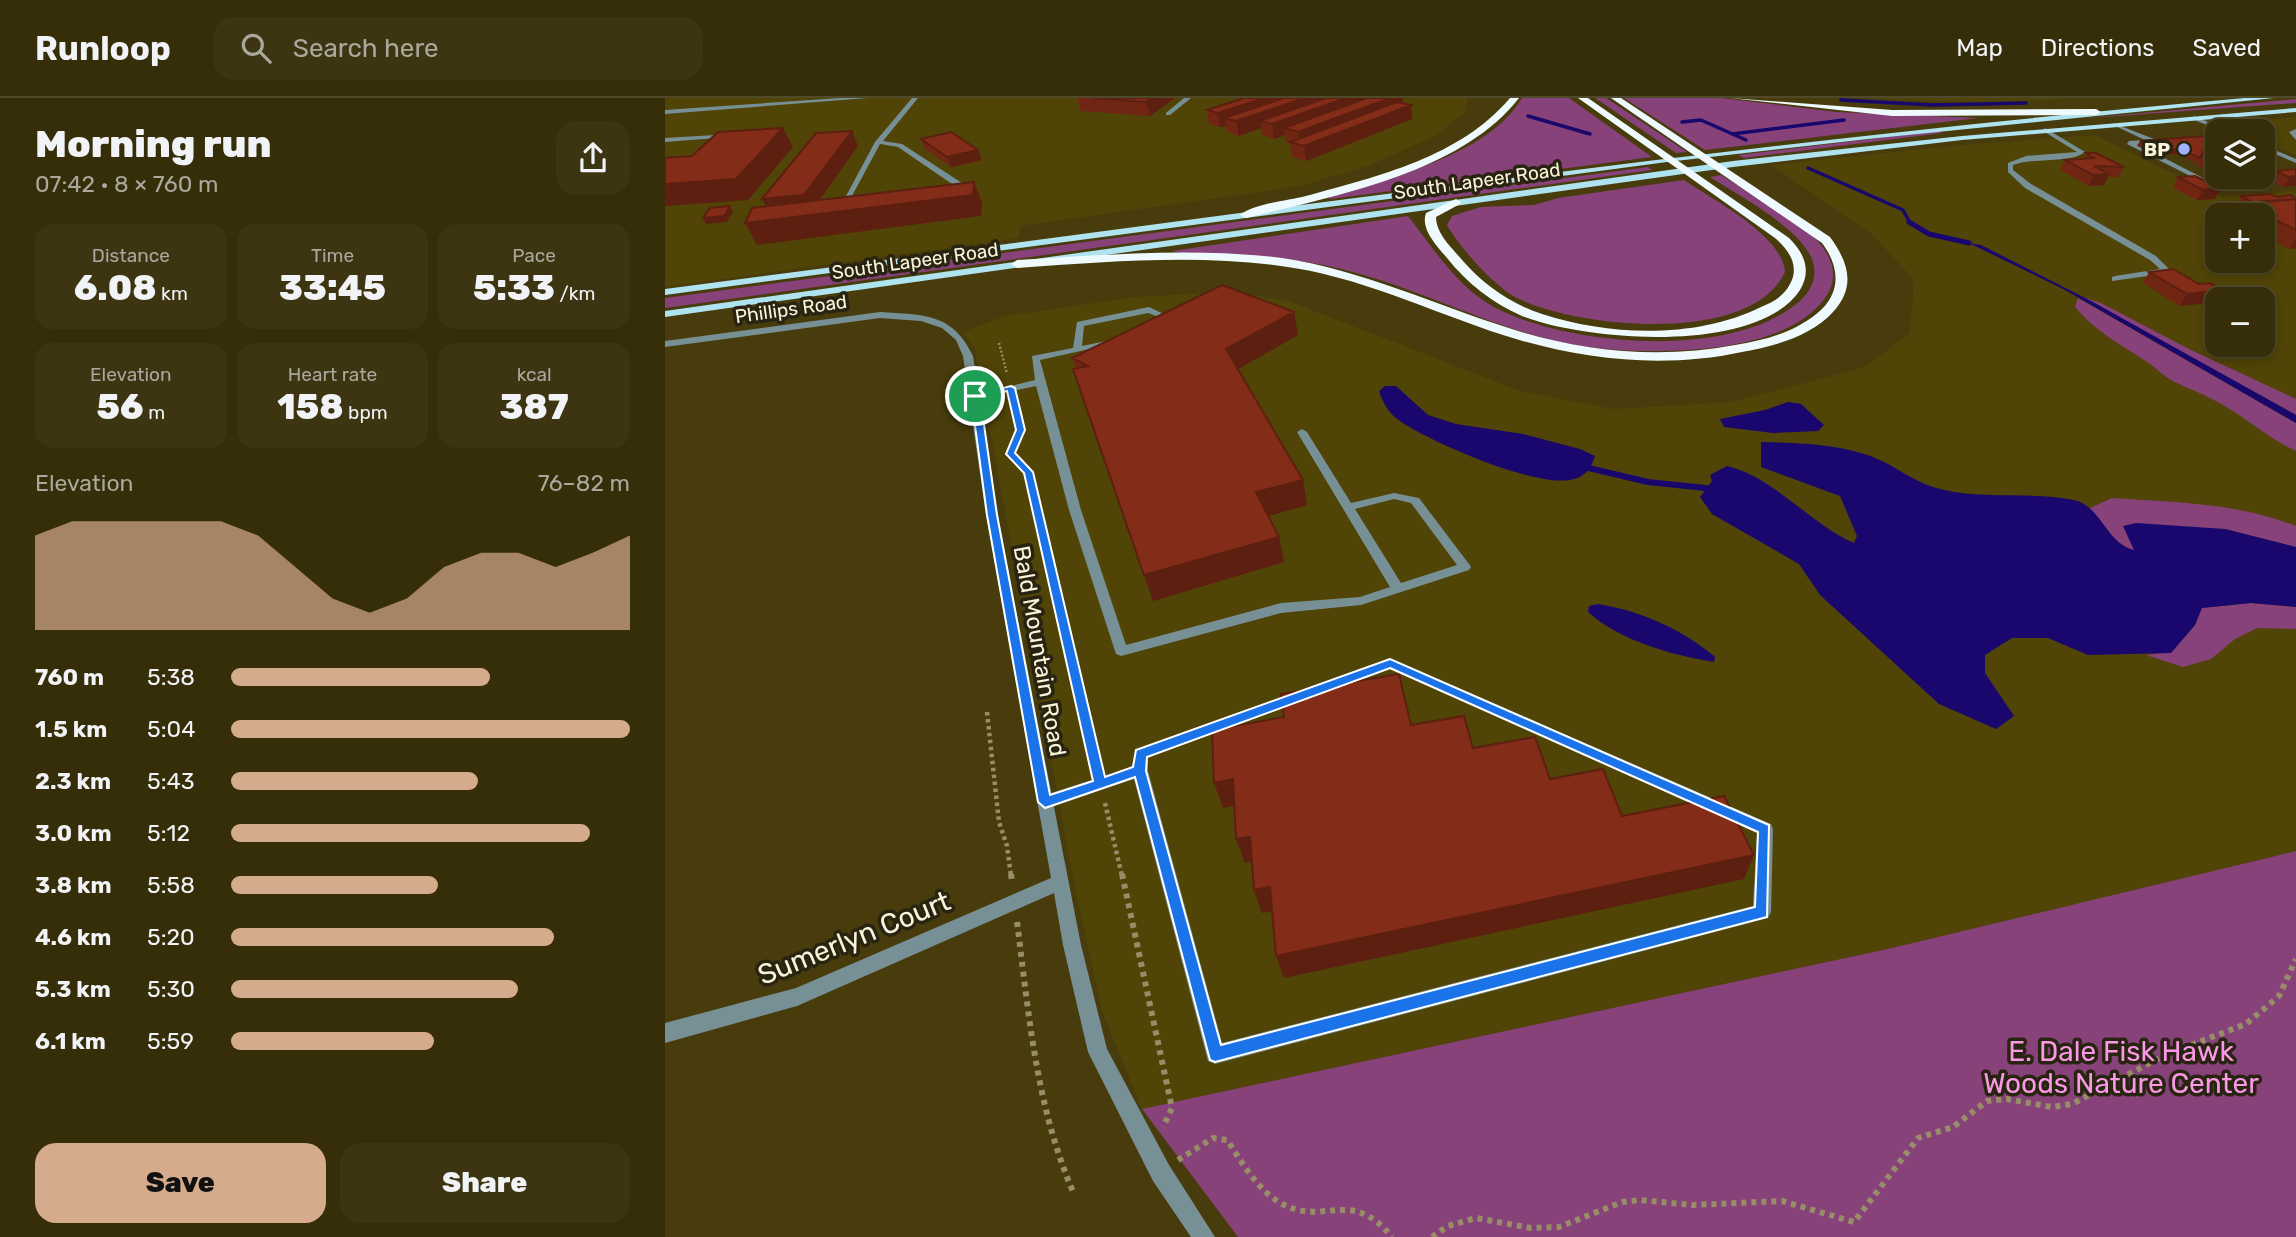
<!DOCTYPE html>
<meta charset="utf-8">
<style>
body{margin:0;font-family:Rubik,sans-serif;background:#3d3512;color:#f1f3f6;height:100vh;display:flex;flex-direction:column;font-size:26px;white-space:nowrap}
*{box-sizing:border-box;margin:0}
p{font-size:23px;color:#aaa89c}
.icon{flex:none;width:38px;height:38px;fill:none;stroke:currentColor;stroke-width:2;stroke-linecap:round;stroke-linejoin:round}
.map{position:relative;flex:1;overflow:hidden}
.sheet{display:flex;flex-direction:column;background:#362d09;width:665px}
.sheet>*{flex:none}
.fabs{position:absolute;left:1540px;top:21px;display:grid;gap:14px}
.fabs a{display:grid;place-items:center;width:70px;height:70px;border-radius:14px;background:#362d09;box-shadow:0 4px 10px #0003,0 0 0 2px #50492a;font-size:35px}
.pin{position:absolute;display:grid;place-items:center;width:60px;height:60px;color:#fff;margin:-30px;border:4px solid #fff;border-radius:50%;box-shadow:0 2px 7px #0007}
.round{display:grid;place-items:center;flex:none;width:74px;height:74px;border-radius:21px;background:#3d3512}
.headline{display:flex;align-items:center;justify-content:space-between;height:119px;padding:0 35px}
h1{font-size:38px;font-weight:800;line-height:52px}
.figures{display:grid;grid-template-columns:repeat(3,1fr);gap:10px;height:119px;padding:7px 35px}
.figures div{display:grid;align-content:center;border-radius:18px;background:#3d3512;text-align:center}
.figures b{font-size:35px;font-weight:800}
.figures small{font-size:19px;font-weight:400}
.figures p{font-size:19px}
.chart{height:196px;padding:14px 35px}
.chart p{display:flex;justify-content:space-between}
.chart svg{width:100%;height:126px;margin-top:7px;fill:#d6ab8b;opacity:.7}
.cta{display:flex;gap:14px;margin-top:auto;padding:14px 35px}
.cta a{flex:1;height:80px;border-radius:21px;background:#d6ab8b;color:#111;font-size:28px;font-weight:800;line-height:80px;text-align:center}
.cta a+a{background:#3d3512;color:#f1f3f6}
ul{padding:0 35px;list-style:none;font-size:23px}
li{display:grid;grid-template-columns:112px 84px 1fr;align-items:center;height:52px}
li i{height:18px;border-radius:9px;background:#d6ab8b}
header{display:flex;align-items:center;gap:42px;box-sizing:border-box;height:98px;padding:0 35px;background:#362d09;border-bottom:2px solid #50492a}
header strong{font-size:33px}
nav{display:flex;gap:38px;margin-inline-start:auto;font-size:24px}
.search{width:490px;height:63px;background:#3d3512;display:flex;align-items:center;gap:18px;box-sizing:border-box;padding:0 24px;border-radius:21px;color:#aaa89c;font-size:26px}
main{display:flex;flex:1;min-height:0}
.map>svg:first-child{display:block}
.built{fill:#514407;fill-rule:evenodd}
.green{fill:#864279}
.water{fill:#19076d}
.lines{fill:none;stroke-linecap:round;stroke-linejoin:round}
.stream-far2{stroke:#19076d;stroke-width:3.5}
.stream-far1{stroke:#19076d;stroke-width:5}
.stream{stroke:#19076d;stroke-width:6}
.path-far3{stroke:#978e68;stroke-width:2.5;stroke-dasharray:2 2;stroke-linecap:butt}
.path-far2{stroke:#978e68;stroke-width:3.5;stroke-dasharray:2.5 2.5;stroke-linecap:butt}
.path-far1{stroke:#978e68;stroke-width:4.5;stroke-dasharray:3.5 3.5;stroke-linecap:butt}
.path{stroke:#978e68;stroke-width:6;stroke-dasharray:5 5;stroke-linecap:butt}
.lane{fill:#779096;fill-rule:evenodd}
.street{fill:#779096;fill-rule:evenodd}
.primary{fill:#afe3f0;fill-rule:evenodd}
.highway{fill:#eefafd;fill-rule:evenodd}
.wall{fill:#712614}
.shaded-wall{fill:#5c1f10}
.building{fill:#832c17;stroke:#5c1f10;stroke-width:2}
.route{fill:#1a73e8;stroke:#fff;stroke-width:2;fill-rule:evenodd}
.poi-dot{fill:#a3b2fd;stroke:#292411;stroke-width:2.5}
.labels{text-anchor:middle;dominant-baseline:central;stroke-width:7;stroke-linejoin:round;paint-order:stroke}
.far-poi-label{font-size:19px;font-weight:bold;fill:#faf4db;stroke:#292411;text-anchor:end}
.far-street-label{font-size:19px;fill:#faf4db;stroke:#292411}
.street-label{font-size:23px;fill:#faf4db;stroke:#292411}
.near-street-label{font-size:28px;fill:#faf4db;stroke:#292411}
.near-park-label{font-size:28px;fill:#f999e5;stroke:#292411}
</style>
<header>
<strong>Runloop</strong>
<div class="search"><svg class="icon" aria-label="search" viewBox="0 0 24 24"><circle cx="10" cy="10" r="6"/><path d="M15 15l6 6"/></svg>Search here</div>
<nav><a>Map</a><a>Directions</a><a>Saved</a></nav>
</header>
<main>
<section class="sheet">
<div class="headline"><div><h1>Morning run</h1><p>07:42 · 8 × 760 m</p></div><a class="round"><svg class="icon" aria-label="share" viewBox="0 0 24 24"><path d="M12 15V3M7 8l5-5 5 5M5 13v7h14v-7"/></svg></a></div>
<div class="figures">
<div><p>Distance</p><b>6.08<small> km</small></b></div>
<div><p>Time</p><b>33:45</b></div>
<div><p>Pace</p><b>5:33<small> /km</small></b></div>
</div>
<div class="figures">
<div><p>Elevation</p><b>56<small> m</small></b></div>
<div><p>Heart rate</p><b>158<small> bpm</small></b></div>
<div><p>kcal</p><b>387</b></div>
</div>
<div class="chart"><p><span>Elevation</span>76–82 m</p>
<svg viewBox="0 0 160 44" preserveAspectRatio="none"><path d="M0 44V11L10 6L20 6L30 6L40 6L50 6L60 11L70 22L80 33L90 38L100 33L110 22L120 17L130 17L140 22L150 17L160 11V44z"/></svg>
</div>
<ul>
<li><b>760 m</b>5:38<i style="width:65%"></i></li>
<li><b>1.5 km</b>5:04<i style="width:100%"></i></li>
<li><b>2.3 km</b>5:43<i style="width:62%"></i></li>
<li><b>3.0 km</b>5:12<i style="width:90%"></i></li>
<li><b>3.8 km</b>5:58<i style="width:52%"></i></li>
<li><b>4.6 km</b>5:20<i style="width:81%"></i></li>
<li><b>5.3 km</b>5:30<i style="width:72%"></i></li>
<li><b>6.1 km</b>5:59<i style="width:51%"></i></li>
</ul>
<div class="cta"><a>Save</a><a>Share</a></div>
</section>
<div class="map">
<svg width="1631" height="1139" viewBox="0 0 1631 1139">
<rect width="100%" height="100%" fill="#483c0c"/>
<path class="built" d="M0,0h803l-4,15 -29,23 -65,29 -69,21 -281,40 -1,12 -354,49z
M1188,0h225l-89,5z
M1631,19v38l-33,-14v-10h-24l-18,-7z
M1430,37l127,63 74,-7v660l-404,97 -750,161 -40,-98 -27,-123 -100,-539 -12,-17 42,-16 129,-19 97,-5 58,9 231,90 93,18 119,-7 133,-35 45,-34 4,-53 -43,-47 -100,-68 180,-19zM1552,117h46v46h-46zM1552,201h46v46h-46z"/>
<path class="green" d="M857,0h47l83,59 -322,42 -2,-4c61,-18 159,-38 194,-97z
M930,0h11l81,54 -11,1z
M959,0h97l116,14 141,6 -273,32z
M1631,1v4l-220,16z
M1272,33l5,2 -198,25 -6,-3z
M983,69l4,3 -987,138v-10z
M1056,77c30,19 83,46 103,74 11,16 13,33 1,49 -40,56 -159,56 -220,51 -93,-8 -175,-59 -264,-80 -36,-9 -73,-12 -111,-14 -18,-1 -40,1 -58,-4l236,-35c28,36 53,77 96,96 74,34 224,46 291,-7 15,-11 24,-28 17,-46 -13,-32 -73,-63 -102,-82z
M1019,82c28,19 99,56 101,92 -34,74 -208,56 -268,26 -23,-12 -57,-50 -70,-73l5,-9 29,-9 53,-2 24,-7z
M1417,199l19,6 90,47 105,49v16z
M1413,200l218,125v28c-27,-12 -48,-32 -73,-46 -15,-9 -29,-14 -44,-21 -15,-6 -23,-17 -35,-24 -26,-17 -49,-29 -69,-53z
M1447,400c61,4 126,5 184,28v21l-71,-18 -101,-3 11,25c-21,-6 -33,-27 -45,-43z
M1586,505l45,4v22l-39,-1 -22,11 -24,20 -28,8 -37,-12 25,-3 24,-27 6,-17z
M1631,753v386h-1058l-96,-128 750,-161z"/>
<path class="water" d="M1304,145l12,2 112,57 203,113v8l-231,-133z
M720,288h11l32,29 28,9 67,10 57,15 15,7c-4,12 -9,20 -21,23 -34,11 -144,-37 -174,-58 -11,-7 -17,-18 -21,-30z
M1123,304l13,2 23,21 -6,6 -45,2 -49,-6 -4,-8 45,-9z
M1096,344c39,1 86,2 121,19 20,10 37,23 58,28 44,11 90,2 134,11 27,6 32,43 60,50l-11,-24 13,-3 89,6 71,18v60l-45,-4 -49,5 -7,17 -24,28 -83,2 -40,-17h-36l-27,17v18l29,43 -18,13 -57,-25 -119,-109 -21,-31 -87,-50 -12,-17 12,-16 -2,-6 17,-9c47,11 83,58 127,77l3,-7 -17,-40 -79,-29z
M933,506c43,7 84,25 117,53l-1,5c-42,-7 -94,-21 -126,-50l1,-6z"/>
<g class="lines">
<path class="stream-far2" d="M1178,0l-2,2 92,5 93,-2
M863,18l62,18
M1017,24l19,-2 45,20
M1067,36l112,-14
M1143,70l95,42 7,13"/>
<path class="stream-far1" d="M1244,124l20,12 40,9"/>
<path class="stream" d="M915,368l68,16 67,7"/>
<path class="path-far3" d="M334,245l8,31"/>
<path class="path-far2" d="M349,304l7,28 -11,24 19,18 29,126"/>
<path class="path-far1" d="M392,499l39,170
M322,614l12,110 8,24 4,30
M440,705l17,73"/>
<path class="path" d="M346,776l1,8
M457,776l50,234 -9,19
M352,824c12,93 19,185 57,272
M513,1062l35,-22 14,2c15,22 29,48 52,62 45,27 70,-17 113,35
M767,1139l16,-11 28,-8 55,10 28,-1 63,-25 18,-2 52,5 90,-4 72,21 64,-84 35,-11 34,-26 20,-2 45,8 20,-3 93,-49 81,-31 33,-28 17,-37"/>
<path class="lane" d="M247,0h6l-35,43 19,3 60,39 -5,15 -4,2 -4,-2 6,-12 -57,-39 -18,-3 -34,63 4,2 -12,2 37,-69z
M519,0h7l-21,17h-4v-2z
M1529,18l34,14 1,1h-8l-29,-12z
M1448,25l41,16 6,1 -2,3 -21,1 72,37 69,-6 -15,-8v-4l27,13 -82,9 -81,-41 2,-3 16,-1 -32,-15z
M1380,30l40,24c-16,12 -50,5 -72,13v5l18,14 125,72 13,13v4l-57,8v-4l3,-1 45,-7 -10,-9 -125,-72 -17,-16v-9l18,-7 51,-4 -34,-21z
M1631,31v11l-7,-8z
M67,36l-2,3 -65,5v-4z
M1598,47l33,14v4l-33,-14z
M484,209l21,10 -14,8 -5,-3 8,-5 -11,-4 -64,13 -2,20 34,-7 5,3 -81,18 41,150 45,135 155,-42 79,-6 30,-10 -93,-155 5,-3 5,3 44,71 43,-10 25,5 50,66 2,3 -2,3 -108,35 -80,8 -160,43 -5,-2 -47,-144 -33,-124 -61,13 -5,-3 65,-16 -3,-24 41,-8 4,-26zM729,401l17,4 46,62 -56,18 -46,-74z
M725,560l381,166 2,5 -2,83 -3,6 -553,146 -7,-3 -74,-282 -89,30 -6,-2 -2,-5 2,-5 93,-30 3,-17zM725,571l367,164 -4,73 -531,137 -74,-272v-14z"/>
<path class="street" d="M175,0h28l-203,16v-4z
M215,214c43,3 72,0 93,44l25,159 55,287 28,143 26,104 62,116 46,72h-24l-38,-56 -65,-129 -25,-107 -9,-52 -257,113 -132,37v-20l131,-35 255,-110 -65,-363 -23,-159 -7,-16 -14,-12 -21,-7 -41,-3 -215,29v-6z"/>
<path class="primary" d="M1580,0h29l-406,41 -201,23 -1002,133v-6c526,-68 1051,-145 1580,-191z
M1631,10v4l-334,28 -229,27 -1068,150v-6l1068,-150 229,-25z"/>
<path class="highway" d="M845,0h9c-58,75 -185,98 -273,120l-6,-3c16,-12 47,-14 66,-19 73,-20 154,-39 204,-98z
M913,0h10l201,140c15,15 23,32 11,52 -43,65 -215,51 -278,26 -30,-13 -55,-33 -75,-58 -10,-12 -27,-29 -21,-45l30,-14 5,3 -1,2 -24,13c0,17 16,31 27,44 21,24 48,43 79,53 67,22 155,25 219,-7 12,-5 23,-11 29,-23 10,-18 -1,-34 -15,-46z
M946,0h10l209,139c19,26 26,50 3,75 -23,25 -59,34 -91,40 -79,17 -162,8 -239,-17 -74,-24 -144,-59 -222,-69 -87,-12 -176,-4 -264,2l-6,-4 6,-4c88,-5 177,-13 265,-2 81,12 155,48 233,72 71,22 146,29 220,15 31,-5 64,-14 87,-36 20,-20 16,-45 0,-66z
M1065,0l162,12 204,-1 5,3 -5,3 -204,1z"/>
</g>
<path class="wall" d="M412,0h98l-25,18 -69,-5z
M738,0v5l8,2 1,14 -106,42 -14,-4 -2,-14 -4,-1 -1,-7 -11,4 -12,-4 -1,-7 -22,8 -12,-4 -1,-6 -6,1 -11,-3 -2,-14z
M256,41l61,21 -31,7 -26,-18z
M1475,43h77v34l-21,-10 1,-2 -20,-9 -20,1 -20,-9z
M1421,55l38,14 -5,10h-11l-4,8 -15,1 -29,-16 5,-10 19,-2z
M1631,71v17l-13,1 -13,-6 6,-10z
M1530,78l20,23 -18,1 -24,-12 5,-11z
M1576,98l55,2v50l-7,1 -26,-14v-20h-28l4,-6 -4,-2z
M1484,174l68,27v1l-1,2 -36,4 -37,-23z
M633,237l-60,34 65,111 4,25 -39,11 16,46 -131,39 -81,-243z"/>
<path class="shaded-wall" d="M487,0h23l-25,18 -4,-14z
M599,0h114l-94,30 1,7 -11,4 -2,-15 -12,-3 1,7 -22,8 -3,-15 -12,-3 2,8 -6,1 -2,-14z
M725,0h13l1,9 -104,38 -2,-13z
M746,7l1,14 -106,42 -2,-15z
M118,30l10,19 -45,53 -83,6v-22z
M187,33l6,15 -46,65 -41,4 -9,-16z
M1515,51l-3,5 -20,1 3,-5z
M313,52l4,10 -31,7 -4,-10z
M1598,62h6l-6,11z
M1444,76l-5,11 -15,1 4,-11z
M1631,78v10l-13,1 6,-10z
M309,84l8,20 -1,14 -224,29 -12,-22z
M1556,90l-6,11 -18,1 6,-10z
M65,108l3,6 -6,10 -21,2 -3,-6z
M1631,140v10l-7,1z
M1558,192l-7,12 -36,4 7,-12z
M629,214l4,23 -67,38 -5,-24z
M638,382l4,25 -45,13 -6,-26z
M614,439l5,25 -131,39 -9,-26z
M568,681l9,25 -19,4 -9,-25z
M585,739l8,24 -13,2 -9,-24z
M1089,757l-10,24 -460,99 -8,-22z
M605,789l8,23 -16,3 -8,-23z"/>
<path class="building" d="M427,0h60l-6,4z
M579,0h20l-46,15 -11,-3z
M619,0h21l-69,23 -12,-3z
M661,0h20l-74,26 -12,-3z
M702,0h23l-92,34 -14,-4z
M732,4l14,3 -107,41 -14,-4z
M118,30l-47,51 -71,5v-26l27,-2 26,-24z
M187,33l-48,64 -42,4 54,-66z
M286,34l27,18 -31,7 -26,-18z
M1541,38l11,5v4l-10,1 6,3 -9,1 -4,8 -20,-9 -20,1 -20,-9z
M1552,51v7l-13,-6z
M1421,55h10l28,14 -30,-1 15,8 -16,1 -28,-15 29,-2z
M1631,71v7l-7,1 -13,-6z
M1530,78l26,12 -18,2 -25,-13z
M309,84l-1,13 -228,28 7,-15z
M1606,96l6,3 14,-2 5,4 -42,4 -13,-7z
M1631,101v31l-54,-26 24,-3z
M65,108l-6,10 -21,2 7,-10z
M1508,171l26,15 11,-1 13,7 -36,4 -38,-22z
M557,187l72,27 -68,37 77,131 -47,12 23,45 -135,38 -71,-206 15,-3 -16,-8z
M734,576l12,51 53,-9 9,32 62,-11 15,42 53,-10 19,47 102,-20 30,59 -478,101 -6,-69 -16,3 -4,-53 -14,2 -3,-60 -19,4 -2,-53 72,-13 -3,-23z"/>
<path class="route" d="M346,288l4,2 10,42 -10,23 18,19 72,305 28,-10 3,-17 254,-91 379,166 -2,92 -552,145 -5,-2 -75,-283 -90,31 -7,-6 -51,-287 -16,-119zM342,293l9,39 -10,24 18,19 69,308 -43,14 -53,-280 -17,-118zM725,570l368,164 -3,75 -534,138 -75,-274 1,-14z"/>
<circle class="poi-dot" cx="1519" cy="51" r="7"/>
<g class="labels">
<g class="far-poi-label">
<text x="1505" y="51">BP</text>
</g>
<g class="far-street-label">
<text transform="translate(812 83) rotate(-8)">South Lapeer Road</text>
<text transform="translate(250 163) rotate(-8)">South Lapeer Road</text>
<text transform="translate(126 211) rotate(-8)">Phillips Road</text>
</g>
<g class="street-label">
<text transform="translate(375 553) rotate(80)">Bald Mountain Road</text>
</g>
<g class="near-street-label">
<text transform="translate(189 840) rotate(-22)">Sumerlyn Court</text>
</g>
<g class="near-park-label">
<text x="1456" y="953">E. Dale Fisk Hawk<tspan x="1456" dy="32">Woods Nature Center</tspan></text>
</g>
</g>
</svg>
<div class="fabs">
<a><svg class="icon" aria-label="layers" viewBox="0 0 24 24"><path d="M12 4l9 5-9 5-9-5zM3 14l9 5 9-5"/></svg></a>
<a>+</a>
<a>−</a>
</div>
<div class="pin" style="left:310px;top:298px;background:#1e9e55"><svg class="icon" aria-label="arrive" viewBox="0 0 24 24"><path d="M6 21V4h12l-3 4 3 4H6"/></svg></div>
</div>
</main>
